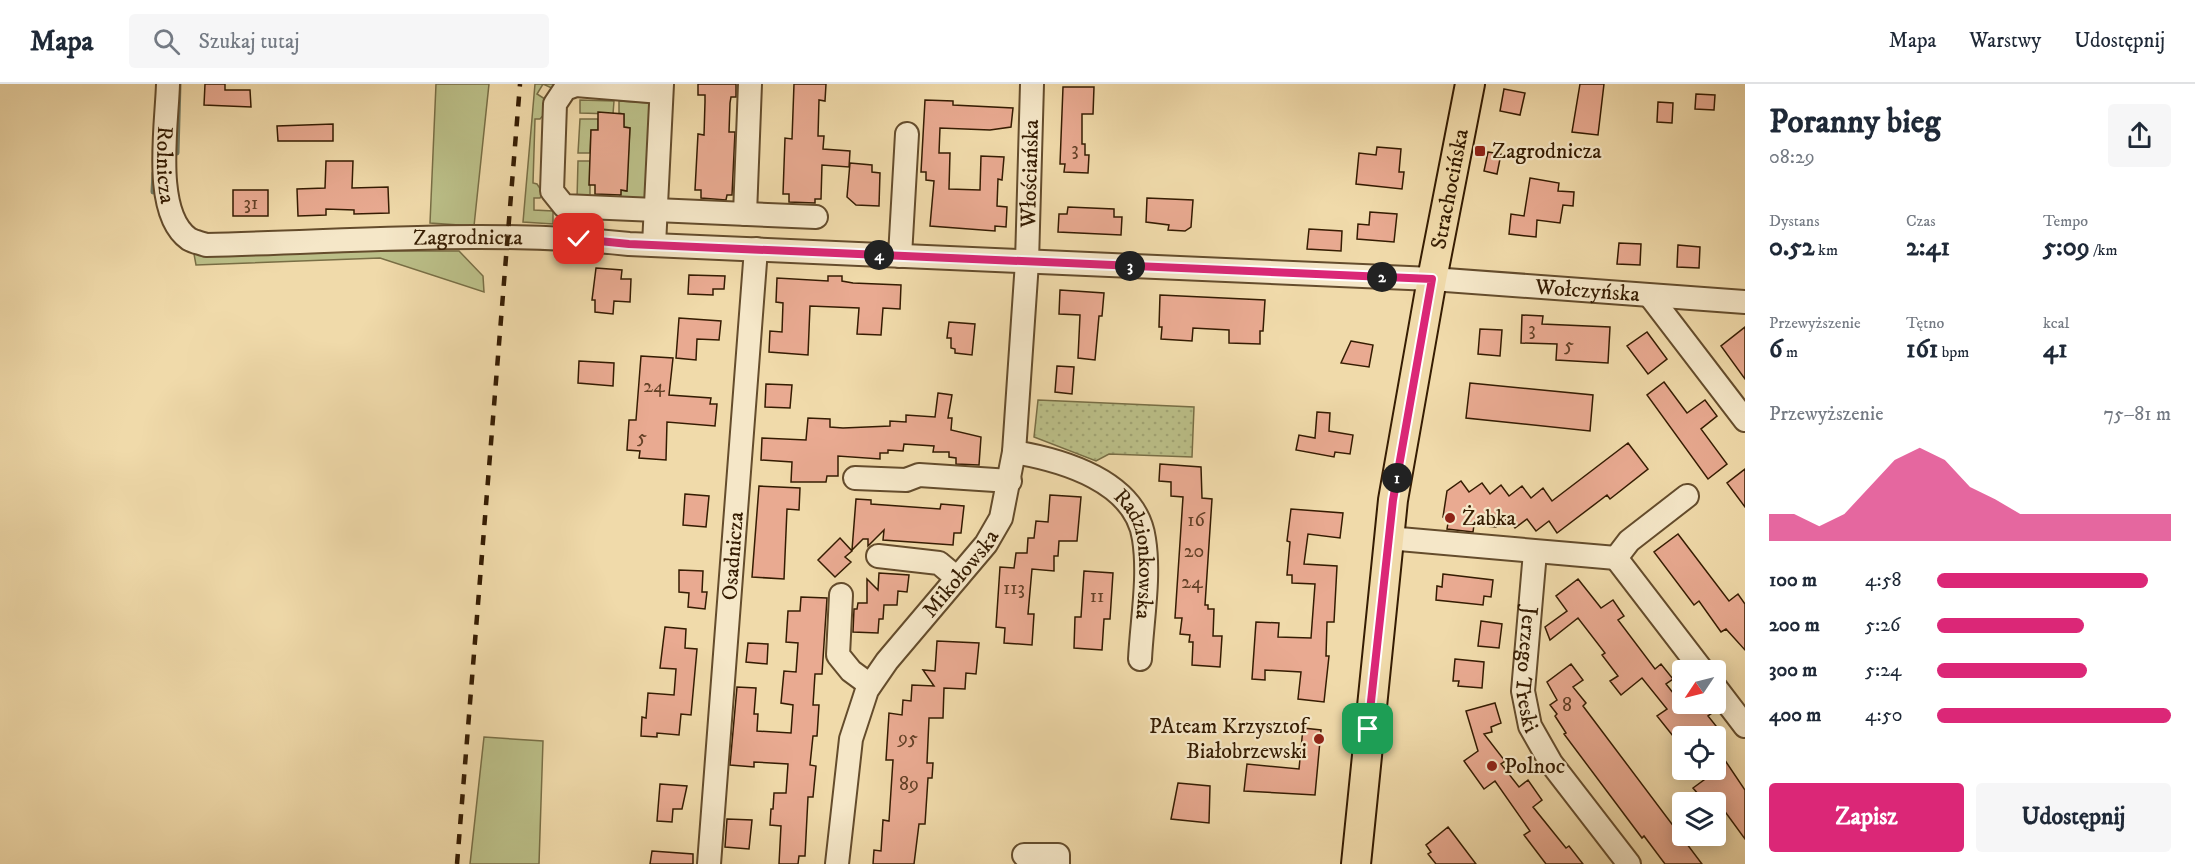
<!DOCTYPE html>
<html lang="pl">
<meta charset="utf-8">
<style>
body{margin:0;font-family:"IM FELL DW Pica",serif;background:#f6f6f7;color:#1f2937;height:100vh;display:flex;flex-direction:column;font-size:22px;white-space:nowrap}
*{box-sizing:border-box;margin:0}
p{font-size:20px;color:#747a83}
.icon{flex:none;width:33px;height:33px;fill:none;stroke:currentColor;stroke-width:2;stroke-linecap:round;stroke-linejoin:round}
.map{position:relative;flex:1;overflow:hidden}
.drawer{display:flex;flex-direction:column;background:#fff;width:450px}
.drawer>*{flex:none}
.needle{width:39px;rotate:235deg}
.buttons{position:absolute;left:1672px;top:576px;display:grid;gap:12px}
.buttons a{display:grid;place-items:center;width:54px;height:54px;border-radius:6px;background:#fff;box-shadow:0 3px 15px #0003;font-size:30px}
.pin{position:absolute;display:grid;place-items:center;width:51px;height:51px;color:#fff;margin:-26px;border-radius:12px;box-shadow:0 3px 9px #0006}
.km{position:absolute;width:30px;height:30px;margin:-15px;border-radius:50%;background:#222;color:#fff;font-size:16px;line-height:30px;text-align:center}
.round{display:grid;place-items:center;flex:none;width:63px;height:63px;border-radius:6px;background:#f6f6f7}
.overview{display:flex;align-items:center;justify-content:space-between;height:102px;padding:0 24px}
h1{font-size:33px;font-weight:800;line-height:45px}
.stats{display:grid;grid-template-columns:repeat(3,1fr);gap:9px;height:102px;padding:6px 24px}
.stats div{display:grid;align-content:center}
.stats b{font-size:26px;font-weight:800}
.stats small{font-size:16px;font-weight:400}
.stats p{font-size:16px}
.chart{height:168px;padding:12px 24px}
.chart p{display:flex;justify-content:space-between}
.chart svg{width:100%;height:108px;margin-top:6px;fill:#db2777;opacity:.7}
.cta{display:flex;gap:12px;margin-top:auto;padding:12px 24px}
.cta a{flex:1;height:69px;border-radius:6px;background:#db2777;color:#fff;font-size:24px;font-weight:800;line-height:69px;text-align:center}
.cta a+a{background:#f6f6f7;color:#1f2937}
ul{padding:0 24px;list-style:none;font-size:20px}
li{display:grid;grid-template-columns:96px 72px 1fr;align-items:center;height:45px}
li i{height:15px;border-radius:8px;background:#db2777}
header{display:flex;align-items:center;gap:36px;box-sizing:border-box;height:84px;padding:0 30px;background:#fff;border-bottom:2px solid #e0e1e3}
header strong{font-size:28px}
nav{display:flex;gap:33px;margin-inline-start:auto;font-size:21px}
.search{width:420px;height:54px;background:#f6f6f7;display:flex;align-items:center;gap:15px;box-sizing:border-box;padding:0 21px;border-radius:6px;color:#747a83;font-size:22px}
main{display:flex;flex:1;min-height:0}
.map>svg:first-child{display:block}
.green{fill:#bbbf88;stroke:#786e45;stroke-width:1.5}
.park{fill:url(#park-dots);stroke:#786e45;stroke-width:1.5}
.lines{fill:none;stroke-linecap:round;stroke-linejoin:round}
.stream{stroke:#727b64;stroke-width:5}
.building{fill:#e9aa91;stroke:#351c02;stroke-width:1.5}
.minor-casing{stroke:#644c2c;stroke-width:26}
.major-casing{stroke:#351c02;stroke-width:32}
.minor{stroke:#f5e7c8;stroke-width:22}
.major{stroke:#f0daaa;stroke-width:28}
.rail{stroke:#351c02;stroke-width:4.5;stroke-dasharray:10 10;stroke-linecap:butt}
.route-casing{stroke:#fff;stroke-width:12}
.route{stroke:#db2777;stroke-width:8}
.poi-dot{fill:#8f2418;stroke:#f5e7c8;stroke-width:2}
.labels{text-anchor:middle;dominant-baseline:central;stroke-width:4.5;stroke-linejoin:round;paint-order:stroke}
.number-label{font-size:20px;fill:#624026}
.poi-label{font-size:22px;fill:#351c02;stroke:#f5e7c8;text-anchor:start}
.street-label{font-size:22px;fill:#351c02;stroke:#f5e7c8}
</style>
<header>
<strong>Mapa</strong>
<div class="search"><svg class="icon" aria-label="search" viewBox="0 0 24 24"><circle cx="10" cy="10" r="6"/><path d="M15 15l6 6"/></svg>Szukaj tutaj</div>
<nav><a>Mapa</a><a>Warstwy</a><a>Udostępnij</a></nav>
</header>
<main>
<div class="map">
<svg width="1745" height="780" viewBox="0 0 1745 780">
<defs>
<pattern id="park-dots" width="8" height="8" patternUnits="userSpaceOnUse" patternTransform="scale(1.5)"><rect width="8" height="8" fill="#bbbf88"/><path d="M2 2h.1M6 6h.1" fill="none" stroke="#a1a474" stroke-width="1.8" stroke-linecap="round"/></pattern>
</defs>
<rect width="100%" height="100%" fill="#f0daaa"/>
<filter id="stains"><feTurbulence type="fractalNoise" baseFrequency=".00333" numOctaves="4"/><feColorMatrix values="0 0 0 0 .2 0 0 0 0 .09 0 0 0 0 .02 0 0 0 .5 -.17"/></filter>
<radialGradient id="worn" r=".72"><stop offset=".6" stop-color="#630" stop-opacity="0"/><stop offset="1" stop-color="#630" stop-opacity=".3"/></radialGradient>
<path class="green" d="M436,0h53l-15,142 -44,-3z
M535,0h18l3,6 -13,-6 -6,10 11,7 -1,10 -7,8h-5l-2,64 4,1 6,9 -3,5h-6v12l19,1v13l-30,-2z
M580,16l34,1 -1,13 -33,-1z
M619,17l32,2 -5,94 -2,2 -26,2 3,-11 5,1 4,-63 -6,-1v-13l-5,-1z
M580,35h18v11h-7l-1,23h-12z
M578,77h12v39l-13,-1z
M335,167h124l24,25 1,16 -104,-34 -184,7 -2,-11z
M484,653l59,4 -4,123h-69z"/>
<path class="park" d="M1038,316l156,7 -2,50 -83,-3 -13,7 -62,-24z"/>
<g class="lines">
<path class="stream" d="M177,69l2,-69
M153,108l1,-19"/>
</g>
<path class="building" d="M205,0h20v6h25l1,17 -47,-2z
M698,0h38v13h-5l-1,6 -1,29h6l-3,63h-5l-1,5 -25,-2v-8h-6l3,-56 6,1 1,-33v-7h-7z
M794,0h32l-1,17 -6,-1 -1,36h6l-1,13 27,2 -1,16 -27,-2 -1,34h-6v4l-26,-1v-8h-6l2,-56 7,1z
M1580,0h24l-6,51 -26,-3z
M1063,3h31l-1,27h-11v30h3v11h4l-1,18 -24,-1 1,-8h-5z
M1504,5l21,4 -5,22 -20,-4z
M1696,10l19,1 -1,15 -19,-1z
M925,16l28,1v4l60,3 -2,19 -21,3 -50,-2 -1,25h11l-1,36 31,1 1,-34 23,1 -2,23 -4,-1 -1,27 10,1 -1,20 -11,-1v5l-65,-5 4,-45 -8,-1v-8h-5z
M1658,18l15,1 -1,20 -15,-1z
M598,28l26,2v13l6,1 -3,63 -6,-1v5l-26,-1v-9h-6l2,-55h7z
M333,40v17h-55l-1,-15z
M1377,63l24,2 -2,23h5l-2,17 -46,-5 3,-31 17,2z
M1488,68l13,2 -4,20 -13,-3z
M326,77h27l-1,27 36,-1 1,26 -35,1v-4l-28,-1v6l-28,1 -1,-27 28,-1z
M850,79l22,2v7l8,1 -1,33 -23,-1 -9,-8z
M1530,94l29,5 -1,8 16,1 -1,14 -10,-1 -3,18 -23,-3 -1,17 -27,-3 2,-20 13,2z
M233,106h35v26h-35z
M1147,114l46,2 -2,27 -6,4 -17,-1 1,-5 -23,-3z
M1068,123l46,2v8h8l-1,18 -63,-3 1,-18h8z
M1370,128l27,2 -3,28 -37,-3 1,-15 11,1z
M1309,145l33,2 -1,20 -34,-2z
M1619,159l22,1 -1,21 -23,-1z
M1678,161l22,2 -1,21 -22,-1z
M596,184l26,2 -1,9h10l-1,23 -16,-1 -1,13 -18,-2v-12h-3z
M689,191l36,1 -1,13h-11v6l-25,-1z
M828,192h14v5l11,2 48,2 -1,24 -17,-1 -2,27 -24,-1 2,-26 -49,-2 -2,49 -39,-3 1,-21 12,1 1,-29 -7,-1 1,-24 51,3z
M1060,206l44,3 -2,23h-3l-4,44 -17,-2 2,-43 -21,-1z
M1160,211l105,5 -2,31h-3v13l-31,-1v-13l-36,-2 -1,13 -31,-2 1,-12h-3z
M1522,231l21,1 -1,8 68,3 -2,36 -52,-3 1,-16 -36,-1z
M679,234l42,3 -2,19 -22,-1 -1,21 -20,-2z
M949,238l26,2 -3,31 -17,-2v-4l-4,-1v-10h-4z
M1745,243v52l-24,-33z
M1480,245l22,1 -2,26 -22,-2z
M1647,248l20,27 -19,15 -21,-28z
M1351,257l22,4 -4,22 -28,-4z
M641,272l32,2 -4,37 42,3 -1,6h7l-2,22 -48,-4 -1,38 -27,-2 1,-7 -13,-1 2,-30h7z
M579,277l35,2 -1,23 -35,-3z
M1057,282l17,1 -2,27 -17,-2z
M1664,298l23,31 18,-13 12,16 -16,13 26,35 -19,15 -61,-84z
M1470,299l123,12 -3,36 -124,-13z
M766,300l26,1 -2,23 -25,-1z
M938,309l14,2 -4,23h4l-1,12 30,7 -2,28 -23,-1v-6l-7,-1v-5h-16l1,-6 -30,-2 -1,7 -15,-1v3h-8v6l-42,-3v20h-11l-1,6h-35l1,-20 -31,-2 1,-22 44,2 2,-22 22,1v8l13,1 47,-2v-5l16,1v-7l29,2z
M1317,328l13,1 -1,18 24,4 -3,19 -15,-2 -1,5 -38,-7 3,-15 16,3z
M1628,359l20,26 -38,30 -3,-4 -50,38 -8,-12 -13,10 -9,-12 -12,9 -7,-10 -12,9 -22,-2 -1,7 -26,-3 1,-6 -5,-6 4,-26 14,-10 8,11 13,-9 8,11 11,-9 8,11 13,-10 9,12 12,-10 9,13z
M1160,380l41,3 1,31 10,1 -7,106h3v4h6l-1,27h9l-2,31 -28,-2 1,-23h-4l1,-7 -10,-1 2,-16h-7l8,-121 -12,-1v-14l-12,-1z
M1745,385v38l-18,-24z
M759,402l41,2 -1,22 -12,-1 -3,70 -32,-2z
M685,410l24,2 -3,31 -23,-2z
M1050,411l31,2 -4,44h-18l-1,15h-4v15l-22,-2 -4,45h6l-2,31 -28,-2 1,-15 -9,-1 4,-60 14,1 2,-15h11l1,-15h6l2,-17 12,1z
M856,415l15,1v4l69,5 1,-5 23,2 -3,27h-7l-1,12 -70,-5 1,-10 -16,16v-7h-5l-11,11z
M1291,425l52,4 -3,25 -32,-4 -4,30 33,2 -3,56h-7l-1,34h3l-5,46 -26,-3 3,-27 -36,-2v10l-13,-1 4,-57 23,1 -1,14 33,1 4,-54 -23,-1v-8h-5l3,-33 -3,-1z
M1678,450l51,67 9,-7 7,10v46l-19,-21 -5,3 -22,-31 -5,4 -40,-53z
M840,454l12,13 -7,6 6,5 -16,15 -17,-17z
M679,486l24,1 -1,21h5l-2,17 -17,-2 1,-14 -10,-1z
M1084,487l29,2 -3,46h-6l-2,31 -28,-2 1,-31h6z
M879,489l30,2 -2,17 -9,-1 -1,14h-13l-1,14h-4l-1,14 -25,-1 1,-23h3l1,-6h9v-24l11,11z
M1443,490l50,6 -2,17 -7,-1 -1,9 -47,-5 1,-14 5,1z
M1578,495l23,29 12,-8 11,16 -6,4 37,49 6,-5 12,15 -7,5 22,28 17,-8 7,9 -4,3 16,20h-51l-16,-20 10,-7 -25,-31 -21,17 -11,-14 8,-5 -16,-21 3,-2 -27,-35 -28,22 -5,-13 22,-16 -11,-15z
M801,513l26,1 -5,76h-7l-2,31h6l-2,31h-4l-3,29 6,1 -3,31h-5l-3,59h-6l-1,8h-19l2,-38 -11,-1 1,-16h2l1,-16h12l2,-29 -34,-2v5l-24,-2 7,-78 19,1 -2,26h4l-1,17 34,2 2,-28 -12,-2 3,-32 12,1 2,-29 -12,-1 2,-31h12z
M1481,537l21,3 -3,24 -21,-2z
M665,543l21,2 -1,19 12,1 -6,66 -10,-1 -2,21 -22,-2v4l-16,-1 1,-19 4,1 2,-25 26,2 2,-26 -16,-1z
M937,557l42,2 -3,31 -10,-1 -1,16 -21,-1 -1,30h-14l-2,45h6l-1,15h-4l-3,46h-6l-5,40h-41l1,-14 7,1 2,-31 6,1 4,-61h-7l3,-47 13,2 1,-15 8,1 1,-16 22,1 -11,-16 12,1z
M748,559l20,1 -1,20 -21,-2z
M1455,575l29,3 -2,26 -24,-2 1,-5h-6z
M1571,580l12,16 -10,7 13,16 -3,3 119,158h-37l-21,-28 -2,2 -78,-104 2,-1 -11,-17 2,-2 -7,-9 7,-5 -10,-18z
M1495,619l6,20 -10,4 1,5 -8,2 21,27 -4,3 18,23 9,-7 14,20 -9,7 33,41 3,-2 14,18h-37l-22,-29 6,-4 -35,-50 -11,8 -20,-28 14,-10 -12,-40z
M1303,644l18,2 -6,65 -71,-4 3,-27 52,5z
M1716,663l29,43v49l-27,-37h-13l-12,-14 23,-17z
M1178,699l32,3 -1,37 -38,-4z
M660,700l27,2 -5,23h-9l-1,13 -15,-1z
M727,735l25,1 -3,29 -24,-2z
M1448,743l28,37h-40l-8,-10 3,-2 -5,-7z
M652,767l41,3v10h-43z"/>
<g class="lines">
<g class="minor-casing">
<g id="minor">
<path id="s1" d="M168,0c-1,40 -16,129 21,155 5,3 12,4 17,6 141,-3 283,-16 423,-1l803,35 313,23"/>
<path d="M661,8l-85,-7 -11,4 -10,15 -3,87 12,15 252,11"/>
<path d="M745,130l5,-130"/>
<path d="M654,161l8,-161"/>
<path d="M900,172l7,-122"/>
<path d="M1650,212l95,124"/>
<path id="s2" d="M1014,368c48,8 122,29 130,87 6,38 -2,81 -4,120"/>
<path d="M855,394l51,2 13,-5 91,6"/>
<path d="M1687,412l-58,45 -13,17 86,112"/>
<path d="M1388,454l228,20"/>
<path id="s3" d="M1535,468l-12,139 7,35 21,37 78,101"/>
<path d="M878,472l61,7 18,15"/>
<path d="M841,511l-3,60 13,16 19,14"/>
<path d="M1716,604l29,38"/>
<path d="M1024,771h34v9"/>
<path id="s4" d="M709,780l47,-615"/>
<path id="s5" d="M837,780l14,-125 16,-49 20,-29 99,-117 15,-26 13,-66 13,-190 5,-178"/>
</g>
</g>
<g class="major-casing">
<g id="major">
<path id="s6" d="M1356,780l37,-364 39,-221 38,-195"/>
</g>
</g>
<use href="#minor" class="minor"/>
<use href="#major" class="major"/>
<path class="rail" d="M457,780l63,-780"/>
</g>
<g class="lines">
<g class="route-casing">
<path id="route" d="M579,155l50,5 803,35 -39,221 -25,229"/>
</g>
<use href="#route" class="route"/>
</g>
<g class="poi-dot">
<rect x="1474" y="61" width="12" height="12" rx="3"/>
<circle cx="1450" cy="434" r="6"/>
<circle cx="1319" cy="655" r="6"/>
<circle cx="1492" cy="682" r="6"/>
</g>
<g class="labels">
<g class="number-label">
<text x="1075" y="65">3</text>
<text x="251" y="119">31</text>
<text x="1532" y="245">3</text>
<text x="1569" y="261">5</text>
<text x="654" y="302">24</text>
<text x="642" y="353">5</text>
<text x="1196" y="436">16</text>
<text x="1194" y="467">20</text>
<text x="1192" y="498">24</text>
<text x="1014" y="504">113</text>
<text x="1097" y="512">11</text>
<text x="1567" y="621">8</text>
<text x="908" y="654">95</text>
<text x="909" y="700">89</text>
</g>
<g class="poi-label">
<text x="1492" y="67">Zagrodnicza</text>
<text x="1462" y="434">Żabka</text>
<text x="1307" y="642" text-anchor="end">PAteam Krzysztof<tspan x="1307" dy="25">Białobrzewski</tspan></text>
<text x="1504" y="682">Polnoc</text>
</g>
<g class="street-label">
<text stroke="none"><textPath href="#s1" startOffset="81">Rolnicza</textPath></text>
<text stroke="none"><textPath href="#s5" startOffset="742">Włościańska</textPath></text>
<text stroke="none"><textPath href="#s6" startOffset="682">Strachocińska</textPath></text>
<text stroke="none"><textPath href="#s1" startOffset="442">Zagrodnicza</textPath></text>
<text stroke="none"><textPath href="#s1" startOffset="1563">Wołczyńska</textPath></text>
<text stroke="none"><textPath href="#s4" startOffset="309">Osadnicza</textPath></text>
<text stroke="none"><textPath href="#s2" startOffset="180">Radzionkowska</textPath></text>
<text stroke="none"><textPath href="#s5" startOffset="327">Mikołowska</textPath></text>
<text stroke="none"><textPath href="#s3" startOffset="118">Jerzego Treski</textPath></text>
</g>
</g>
<rect width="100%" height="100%" filter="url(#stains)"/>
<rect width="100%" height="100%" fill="url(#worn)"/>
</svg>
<div class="buttons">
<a><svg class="needle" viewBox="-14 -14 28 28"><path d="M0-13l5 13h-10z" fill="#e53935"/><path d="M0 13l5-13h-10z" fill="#747a83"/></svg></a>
<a><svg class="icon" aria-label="locate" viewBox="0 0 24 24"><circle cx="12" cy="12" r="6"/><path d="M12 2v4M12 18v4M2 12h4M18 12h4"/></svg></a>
<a><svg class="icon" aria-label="layers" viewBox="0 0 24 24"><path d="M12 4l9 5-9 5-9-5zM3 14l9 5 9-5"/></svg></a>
</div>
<div class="pin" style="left:1368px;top:645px;background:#1e9e55"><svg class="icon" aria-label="arrive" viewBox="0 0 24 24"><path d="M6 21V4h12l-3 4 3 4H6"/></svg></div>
<div class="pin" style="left:579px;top:155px;background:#d93025"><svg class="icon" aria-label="check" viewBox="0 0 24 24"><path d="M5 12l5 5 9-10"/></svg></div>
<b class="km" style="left:1397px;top:394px">1</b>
<b class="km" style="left:1382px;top:193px">2</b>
<b class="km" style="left:1130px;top:182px">3</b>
<b class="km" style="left:879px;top:171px">4</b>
</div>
<section class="drawer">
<div class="overview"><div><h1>Poranny bieg</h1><p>08:29</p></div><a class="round"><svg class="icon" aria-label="share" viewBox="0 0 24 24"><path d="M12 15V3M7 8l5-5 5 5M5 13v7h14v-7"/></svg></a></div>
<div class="stats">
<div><p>Dystans</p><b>0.52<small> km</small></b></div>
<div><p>Czas</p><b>2:41</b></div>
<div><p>Tempo</p><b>5:09<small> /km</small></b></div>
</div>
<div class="stats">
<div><p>Przewyższenie</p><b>6<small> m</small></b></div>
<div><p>Tętno</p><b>161<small> bpm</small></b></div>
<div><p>kcal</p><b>41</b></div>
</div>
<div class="chart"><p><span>Przewyższenie</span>75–81 m</p>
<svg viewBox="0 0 160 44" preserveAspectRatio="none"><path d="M0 44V33L10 33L20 38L30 33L40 22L50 11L60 6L70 11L80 22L90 27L100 33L110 33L120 33L130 33L140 33L150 33L160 33V44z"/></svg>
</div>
<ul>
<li><b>100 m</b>4:58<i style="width:90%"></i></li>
<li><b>200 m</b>5:26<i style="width:63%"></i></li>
<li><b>300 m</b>5:24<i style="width:64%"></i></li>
<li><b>400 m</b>4:50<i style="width:100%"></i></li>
</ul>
<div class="cta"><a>Zapisz</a><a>Udostępnij</a></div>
</section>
</main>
